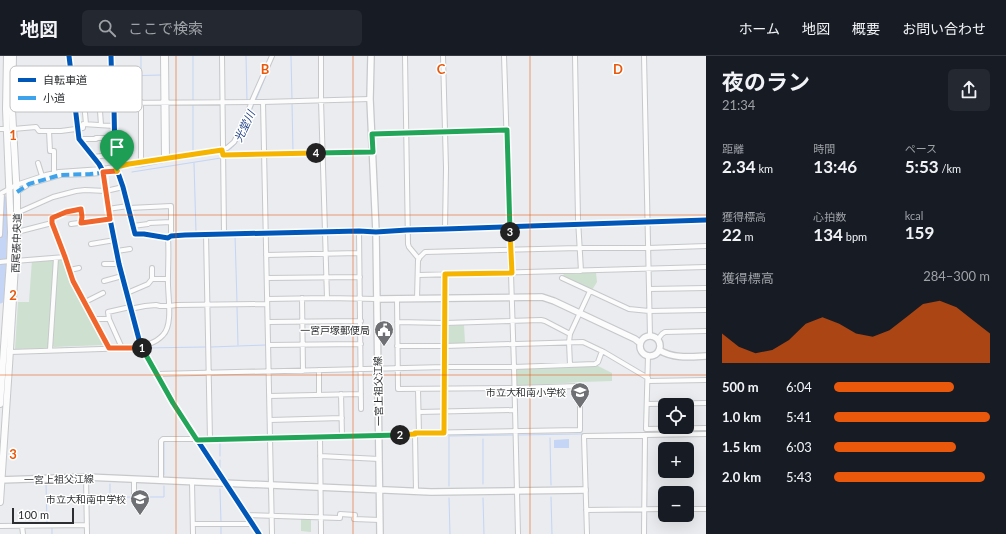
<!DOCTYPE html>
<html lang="ja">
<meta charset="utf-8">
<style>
body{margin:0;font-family:Lato,"Noto Sans JP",sans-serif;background:#242831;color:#f1f3f6;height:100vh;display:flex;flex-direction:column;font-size:15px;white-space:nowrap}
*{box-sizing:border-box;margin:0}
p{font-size:13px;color:#9ea1a6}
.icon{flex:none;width:22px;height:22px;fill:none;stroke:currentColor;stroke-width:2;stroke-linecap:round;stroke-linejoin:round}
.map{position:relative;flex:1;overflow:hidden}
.drawer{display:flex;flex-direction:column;background:#171b24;width:300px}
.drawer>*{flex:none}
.fabs{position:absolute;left:658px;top:342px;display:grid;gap:8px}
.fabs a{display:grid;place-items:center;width:36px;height:36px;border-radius:6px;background:#171b24;box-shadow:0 4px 16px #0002;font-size:20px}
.scale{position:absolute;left:12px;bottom:10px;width:62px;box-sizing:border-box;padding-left:4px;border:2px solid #2c2e31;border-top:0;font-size:11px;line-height:14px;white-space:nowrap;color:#2c2e31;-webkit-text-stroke:3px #fff;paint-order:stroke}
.pin{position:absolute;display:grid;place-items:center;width:34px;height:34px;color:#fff;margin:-41px -17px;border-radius:50% 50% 50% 0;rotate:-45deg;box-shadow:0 0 4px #0007}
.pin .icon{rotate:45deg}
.km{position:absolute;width:20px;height:20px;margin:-10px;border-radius:50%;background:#222;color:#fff;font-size:11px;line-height:20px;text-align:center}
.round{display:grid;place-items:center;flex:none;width:42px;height:42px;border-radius:6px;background:#242831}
.headline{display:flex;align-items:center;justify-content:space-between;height:68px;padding:0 16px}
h1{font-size:22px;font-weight:700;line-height:30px}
.figures{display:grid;grid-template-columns:repeat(3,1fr);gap:6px;height:68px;padding:4px 16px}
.figures div{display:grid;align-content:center}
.figures b{font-size:17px;font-weight:700}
.figures small{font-size:11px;font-weight:400}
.figures p{font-size:11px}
.chart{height:112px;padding:8px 16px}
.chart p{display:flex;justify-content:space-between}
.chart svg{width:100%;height:72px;margin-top:4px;fill:#ea580c;opacity:.7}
ul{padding:0 16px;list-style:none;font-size:13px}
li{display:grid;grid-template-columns:64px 48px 1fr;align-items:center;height:30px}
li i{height:10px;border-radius:5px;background:#ea580c}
header{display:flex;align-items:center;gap:24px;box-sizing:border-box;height:56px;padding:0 20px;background:#171b24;border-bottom:1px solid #363941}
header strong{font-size:19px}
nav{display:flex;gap:22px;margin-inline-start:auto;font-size:14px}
.search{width:280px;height:36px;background:#242831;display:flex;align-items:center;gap:10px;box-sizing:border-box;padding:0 14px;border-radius:6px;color:#9ea1a6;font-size:15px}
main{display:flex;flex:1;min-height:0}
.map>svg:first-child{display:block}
.green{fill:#cee0d0}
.water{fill:#c4d5f6}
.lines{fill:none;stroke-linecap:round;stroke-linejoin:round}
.stream{stroke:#c4d5f6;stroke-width:1}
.river{stroke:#c4d5f6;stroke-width:7}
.street-casing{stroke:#c6c8ca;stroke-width:6}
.secondary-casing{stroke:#c6c8ca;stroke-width:8}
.primary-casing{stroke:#c6c8ca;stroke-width:8}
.street{stroke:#fcfcfd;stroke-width:4}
.secondary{stroke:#fcfcfd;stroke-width:5.5}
.primary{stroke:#fcfcfd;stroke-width:6}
.quiet{stroke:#3ea3eb;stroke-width:4;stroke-dasharray:8 4;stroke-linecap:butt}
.cycleway-casing{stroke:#fff;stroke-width:8}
.cycleway{stroke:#0057b8;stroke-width:5}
.split-1-casing{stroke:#fff;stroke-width:8}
.split-2-casing{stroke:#fff;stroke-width:8}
.split-3-casing{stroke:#fff;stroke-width:8}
.split-4-casing{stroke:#fff;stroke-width:8}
.split-5-casing{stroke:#fff;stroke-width:8}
.split-1{stroke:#f0652b;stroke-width:5}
.split-2{stroke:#22a559;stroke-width:5}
.split-3{stroke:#f5b400;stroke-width:5}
.split-4{stroke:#22a559;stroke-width:5}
.split-5{stroke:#f5b400;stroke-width:5}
.grid{fill:none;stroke:#e8590c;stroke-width:1;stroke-opacity:0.55}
.labels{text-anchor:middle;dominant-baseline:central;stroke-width:3;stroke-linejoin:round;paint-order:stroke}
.street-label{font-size:10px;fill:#2c2e31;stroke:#fff}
.poi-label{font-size:10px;fill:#2c2e31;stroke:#fff;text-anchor:end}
.water-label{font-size:11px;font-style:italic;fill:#214082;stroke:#fff}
.key{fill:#fff;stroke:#c0c0c1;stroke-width:1}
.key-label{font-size:11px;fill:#2c2e31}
.grid-label{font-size:13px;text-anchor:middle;font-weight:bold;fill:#e8590c;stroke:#fff;stroke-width:3;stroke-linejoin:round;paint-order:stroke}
</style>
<header>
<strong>地図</strong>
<div class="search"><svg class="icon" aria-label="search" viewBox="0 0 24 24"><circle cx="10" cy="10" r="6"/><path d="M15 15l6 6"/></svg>ここで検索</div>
<nav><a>ホーム</a><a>地図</a><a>概要</a><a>お問い合わせ</a></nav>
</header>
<main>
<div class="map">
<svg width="706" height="478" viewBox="0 0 706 478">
<rect width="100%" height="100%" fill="#eaecef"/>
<path class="green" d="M54,203l-5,89 -34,1 3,-47h11l3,-42z
M59,203l5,1 7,23 33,60 -1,2 -49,2 -1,-1 5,-86z
M564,217h32l1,9 -5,8 -29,-13z
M464,269l1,18h-18v-17z
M598,310l14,7v8l-31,1 -64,4v-17z
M301,462l10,1v13l-10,-1z"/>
<path class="water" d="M569,383v9h-15v-8z"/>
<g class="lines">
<path class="stream" d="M141,0v41
M193,0v45
M246,0l1,45
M291,0l1,43
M113,15h12v5l36,-1
M256,44l18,-44
M292,47l1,48
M193,48v49
M247,64l7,-16
M225,96c12,-5 15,-15 19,-25
M194,107l2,69
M135,111h6l25,-5 56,-9
M132,116l89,-14
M235,179l2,67
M80,234l6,9
M88,247l8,15
M237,251l1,38
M98,265l5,12
M211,291l55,-2
M144,292l62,-1
M517,379l189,-3
M417,380h16
M437,380h9
M550,382l1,47
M483,383v45
M164,386v33
M220,386v14
M220,404v11
M46,428l1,40
M110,428v13
M449,430v-50l64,-1
M220,433l1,33
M138,441h26v-11
M551,441l1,37
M89,442l42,-1
M449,442l1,36
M483,442l1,36
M221,470v8
M52,472v6"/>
<path class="river" d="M0,244l2,-26 3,-74"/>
<g class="street-casing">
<path id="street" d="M69,0l10,83 20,25 5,9 4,36 11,55 22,83 32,56 86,131
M111,0l1,33 2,19 1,46 1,13 7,20 12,47h9l24,4 3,-2 14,-1 174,-4 17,1 31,-2 38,-1 261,-9
M163,0l1,103
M166,0l1,103
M222,0l2,178
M321,0v44l6,198
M405,0l3,188 1,3 10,12
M443,0l3,112 -1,61
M504,0l10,311 4,167
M575,0l3,163 3,52
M644,0l6,280
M57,25l54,-7
M75,46l38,-2
M263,46l9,432
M114,47l149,-1 107,-3
M100,55l1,14
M85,57l1,11
M0,73h7
M13,73l23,-2 3,4h22l22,-3v-4l31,2
M49,75l1,20h4v22
M114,78l7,-1
M371,78l136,-4
M79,83h17v-1h18
M223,99l150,-3
M94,101l21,-3
M38,107l4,13
M141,107v-61
M17,136l12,-8 31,-9 30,-1 27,-3
M0,138l16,-9 30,-10 13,-3 43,-3 113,-18 12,-3 7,-6 10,-19 8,-22 20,-45
M129,152l42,-2v30
M108,153l20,-3
M17,157l36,-16 23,-6 9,-1 21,1 17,-4
M81,167l1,-6 -1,-8 -15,3 -14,6v5l13,34 8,24 36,67
M71,168l39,-5
M133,170l15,-2 1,-1 22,-1
M359,175l2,178
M17,176l35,-9
M206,178l4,206
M0,179l2,-42
M91,188l24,-4
M117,195l13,-2
M266,199l93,-2
M15,205l50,-4
M0,206l10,-1
M104,208h15
M152,212v11
M70,214l9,-2
M419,219c95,-2 191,-5 287,-8
M267,222l93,-1
M562,222l67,31 20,2 57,-1
M104,225l18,-5
M649,233l57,-1
M127,237l21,-9 4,-5h16
M302,242l1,73
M267,243l60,-1 50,1
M417,243l1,-39 2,-3 5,-5 154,-4h69l58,-2
M85,246l18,-9
M130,253l15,-3 11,-1 4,1h9l8,-1 90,-1
M94,263h15
M268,266l93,-1
M397,266l48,1 96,-3 4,1 25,13
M658,283l4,-5 3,-2 41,-1
M268,289l93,-1
M397,290h48l138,-4 21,10 44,26
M122,292l-13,-29 -1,-7 22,-5
M50,294l6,-92
M10,296l122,-4c11,-2 23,-4 31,-13 11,-11 4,-42 5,-57 0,-14 1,-26 0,-40
M648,300l-2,73 60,-1
M570,309l-1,-23 1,-8 20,-43
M319,314v25
M156,318l289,-7h69l81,-3 3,-2 4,-11
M648,325l58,-1
M418,334l1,43
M341,338l1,42
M269,340l92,-2
M647,348l59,-1
M419,356l96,-2
M270,364l72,-2
M444,377l1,-159
M415,378l1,57
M378,380l37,-2v-1l165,-3v-44l-66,2 -116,1 -1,-90
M320,381l1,97
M197,384l181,-5
M320,400l59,3
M86,421l1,57
M134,423v19
M161,424v-39l2,-2h33
M192,426l1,52
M687,453h19
M586,454l79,-1
M246,459l94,3v-4l15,1 -1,4 26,1
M193,468h59
M0,470l87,-1
M22,470l1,8
M587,478l-3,-98 122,-2
M644,478l1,-98"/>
</g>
<g class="secondary-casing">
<path id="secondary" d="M371,0l-1,43 6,133 4,302
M377,243l165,-2 12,4 81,38 5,4
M640 290a10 10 0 1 1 20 0a10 10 0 1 1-20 0Z
M659,294c15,9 31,7 47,6
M0,424l86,-3 345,15 154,-2"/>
</g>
<g class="primary-casing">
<path id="primary" d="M0,348l10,-143 1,-29 -5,-123 1,-53
M0,446l9,-136 8,-134v-35l-5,-87 1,-54"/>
</g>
<use href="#street" class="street"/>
<use href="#secondary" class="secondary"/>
<use href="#primary" class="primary"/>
<path class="quiet" d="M17,136l12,-8 31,-9 30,-1 27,-3"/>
<g class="cycleway-casing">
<path id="cycleway" d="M69,0l10,83 20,25 5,9 4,36 11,55 22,83 32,56 86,131
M111,0l1,33 2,19 1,46 1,13 7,20 12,47h9l24,4 3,-2 14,-1 174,-4 17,1 31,-2 38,-1 261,-9"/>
</g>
<use href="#cycleway" class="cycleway"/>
</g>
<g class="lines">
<g class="split-1-casing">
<path id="split-1" d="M117,115l-14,1 7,47 -29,4 1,-6 -1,-8 -15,3 -14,6v5l13,34 8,24 36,67h23l9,-2 1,2"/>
</g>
<g class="split-2-casing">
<path id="split-2" d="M142,292l31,55 24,37 203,-5"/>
</g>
<g class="split-3-casing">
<path id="split-3" d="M400,379l15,-1v-1h29l1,-159 67,-1 -2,-41"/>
</g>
<g class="split-4-casing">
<path id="split-4" d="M316,97l57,-1 -1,-18 135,-4 3,102"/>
</g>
<g class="split-5-casing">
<path id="split-5" d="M117,115l-1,-4 13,-3 93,-14 1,5 93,-2"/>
</g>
<use href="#split-1" class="split-1"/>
<use href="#split-2" class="split-2"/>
<use href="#split-3" class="split-3"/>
<use href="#split-4" class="split-4"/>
<use href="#split-5" class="split-5"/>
</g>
<path class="grid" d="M176,0v478M353,0v478M530,0v478M0,159h706M0,319h706"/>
<defs>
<g id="civic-pin" transform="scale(1)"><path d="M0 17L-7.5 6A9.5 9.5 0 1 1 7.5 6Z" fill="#6e7074" stroke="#fff"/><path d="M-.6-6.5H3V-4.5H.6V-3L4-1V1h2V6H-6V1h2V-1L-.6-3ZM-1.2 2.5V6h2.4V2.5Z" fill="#fff"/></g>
<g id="school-pin" transform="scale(1)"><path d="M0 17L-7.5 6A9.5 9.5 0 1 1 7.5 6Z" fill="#6e7074" stroke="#fff"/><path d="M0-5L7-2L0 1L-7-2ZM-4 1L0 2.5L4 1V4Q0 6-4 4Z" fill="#fff"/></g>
</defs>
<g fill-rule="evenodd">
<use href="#civic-pin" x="384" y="274"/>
<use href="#school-pin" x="580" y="336"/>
<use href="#school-pin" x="140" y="443"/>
</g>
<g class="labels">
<g class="street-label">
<text transform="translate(16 187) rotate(-88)">西尾張中央道</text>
<text transform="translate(378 335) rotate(-91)">一宮上祖父江線</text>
<text transform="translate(59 423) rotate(-1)">一宮上祖父江線</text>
</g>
<g class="poi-label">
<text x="370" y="274">一宮戸塚郵便局</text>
<text x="566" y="336">市立大和南小学校</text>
<text x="126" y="443">市立大和南中学校</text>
</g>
<g class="water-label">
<text transform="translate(244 70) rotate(-65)">光堂川</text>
</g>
</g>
<rect x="10" y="10" width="132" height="46" rx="6" class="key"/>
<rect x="18" y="22" width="18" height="4" fill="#0057b8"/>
<rect x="18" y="40" width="18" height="4" fill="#3ea3eb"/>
<g class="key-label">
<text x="43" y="28">自転車道</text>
<text x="43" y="46">小道</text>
</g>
<g class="grid-label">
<text x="265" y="18">B</text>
<text x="441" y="18">C</text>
<text x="618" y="18">D</text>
<text x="13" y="84">1</text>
<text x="13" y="244">2</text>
<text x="13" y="403">3</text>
</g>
</svg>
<div class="fabs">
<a><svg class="icon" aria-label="locate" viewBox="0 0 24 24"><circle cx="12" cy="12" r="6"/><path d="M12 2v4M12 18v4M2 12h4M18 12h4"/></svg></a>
<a>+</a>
<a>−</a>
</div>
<div class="scale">100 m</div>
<div class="pin" style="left:117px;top:115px;background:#1e9e55"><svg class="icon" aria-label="arrive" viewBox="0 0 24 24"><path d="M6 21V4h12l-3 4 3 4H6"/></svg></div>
<b class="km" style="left:142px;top:292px">1</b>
<b class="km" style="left:400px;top:379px">2</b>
<b class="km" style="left:510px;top:176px">3</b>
<b class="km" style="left:316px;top:97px">4</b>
</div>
<section class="drawer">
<div class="headline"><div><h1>夜のラン</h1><p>21:34</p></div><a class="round"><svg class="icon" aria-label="share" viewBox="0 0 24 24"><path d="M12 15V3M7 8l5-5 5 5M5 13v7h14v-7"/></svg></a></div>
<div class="figures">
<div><p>距離</p><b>2.34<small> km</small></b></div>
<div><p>時間</p><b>13:46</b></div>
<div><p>ペース</p><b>5:53<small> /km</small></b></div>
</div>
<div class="figures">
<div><p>獲得標高</p><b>22<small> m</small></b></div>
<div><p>心拍数</p><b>134<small> bpm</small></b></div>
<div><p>kcal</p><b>159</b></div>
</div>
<div class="chart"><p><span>獲得標高</span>284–300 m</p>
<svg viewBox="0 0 160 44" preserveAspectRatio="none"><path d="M0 44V26L10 34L20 38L30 36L40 30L50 20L60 16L70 20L80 26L90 28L100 24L110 16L120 8L130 6L140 10L150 18L160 26V44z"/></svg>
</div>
<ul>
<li><b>500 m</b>6:04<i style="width:77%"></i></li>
<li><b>1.0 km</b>5:41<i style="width:100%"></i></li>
<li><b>1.5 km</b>6:03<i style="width:78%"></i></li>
<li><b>2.0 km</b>5:43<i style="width:97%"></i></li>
</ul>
</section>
</main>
